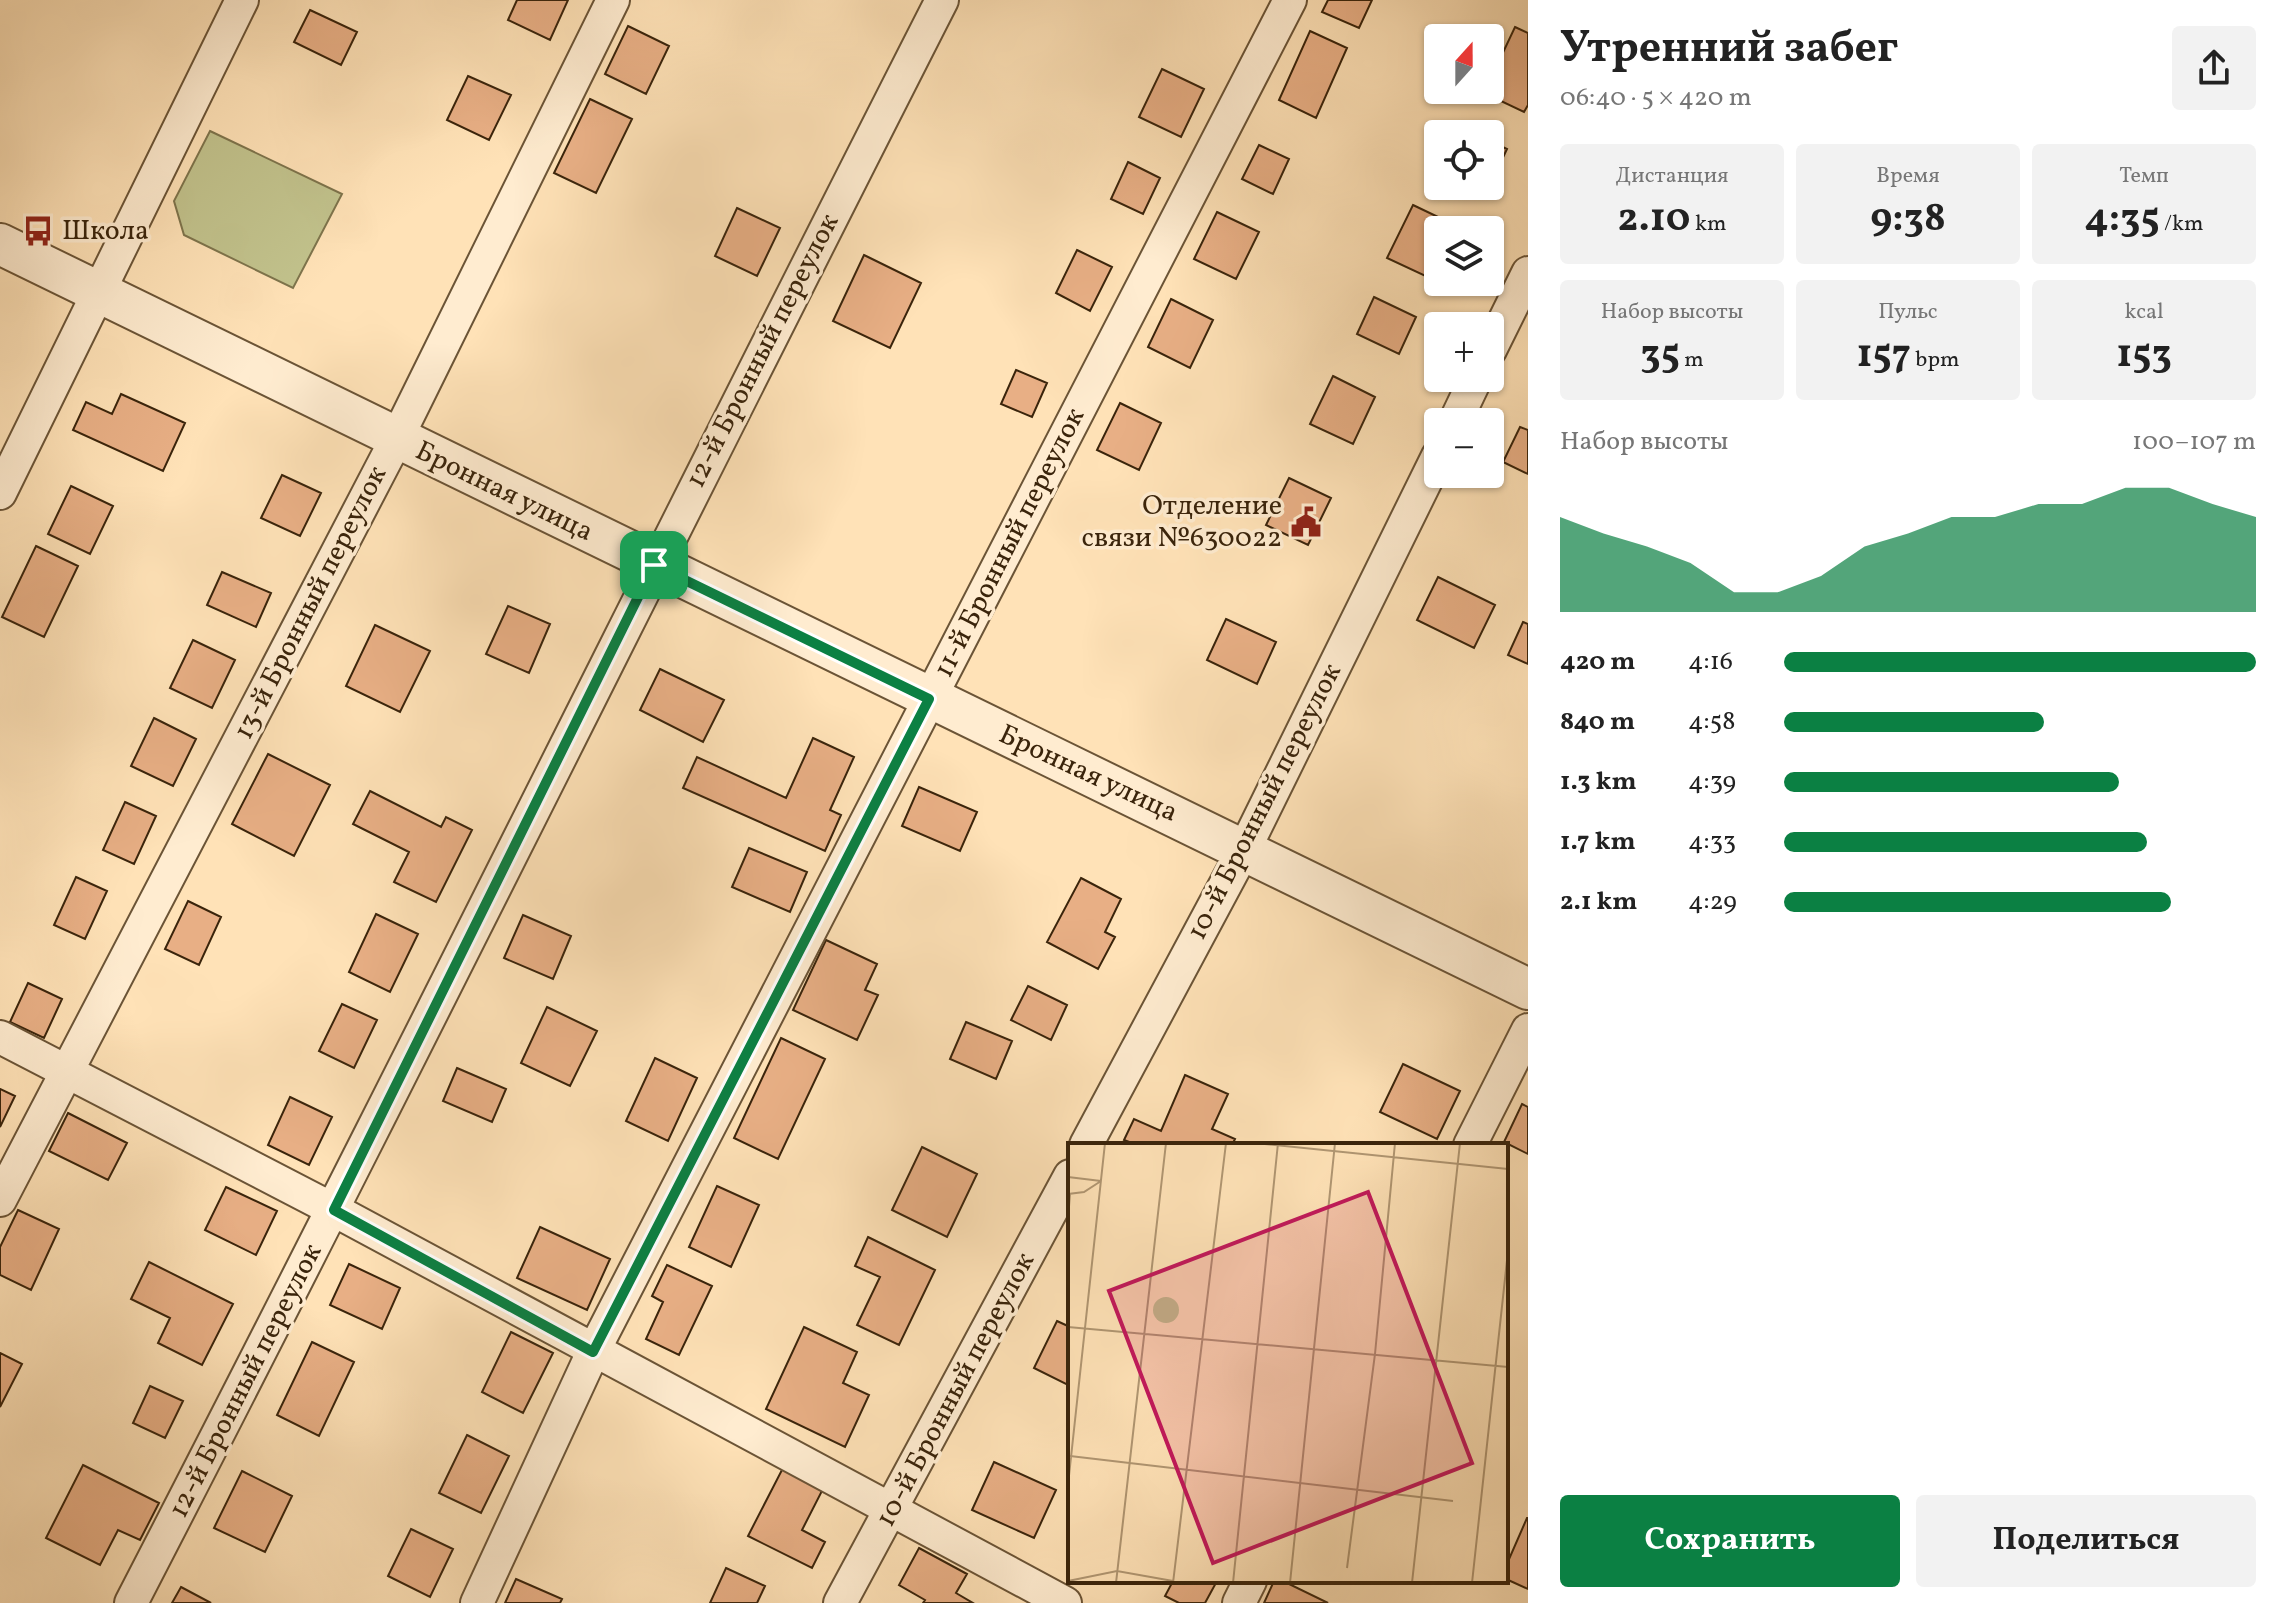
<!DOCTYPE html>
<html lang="ru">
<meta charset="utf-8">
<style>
body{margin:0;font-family:Vollkorn,serif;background:#f2f2f2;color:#222;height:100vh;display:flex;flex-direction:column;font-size:30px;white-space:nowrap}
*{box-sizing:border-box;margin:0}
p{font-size:26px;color:#767676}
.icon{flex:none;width:44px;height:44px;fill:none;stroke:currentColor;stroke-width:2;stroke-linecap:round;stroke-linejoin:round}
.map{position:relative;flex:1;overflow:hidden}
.sheet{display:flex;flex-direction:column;background:#fff;width:760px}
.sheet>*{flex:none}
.needle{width:52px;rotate:21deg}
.buttons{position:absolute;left:1424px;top:24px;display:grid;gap:16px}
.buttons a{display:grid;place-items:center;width:80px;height:80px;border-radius:8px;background:#fff;box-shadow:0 2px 6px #0004;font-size:40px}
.pin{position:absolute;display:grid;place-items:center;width:68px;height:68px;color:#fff;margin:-34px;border-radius:16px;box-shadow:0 4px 12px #0006}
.round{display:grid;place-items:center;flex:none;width:84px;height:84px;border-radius:8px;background:#f2f2f2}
.overview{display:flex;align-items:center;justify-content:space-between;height:136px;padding:0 32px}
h1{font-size:44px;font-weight:700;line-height:60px}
.stats{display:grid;grid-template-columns:repeat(3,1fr);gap:12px;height:136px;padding:8px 32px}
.stats div{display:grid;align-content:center;border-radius:8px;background:#f2f2f2;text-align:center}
.stats b{font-size:40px;font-weight:700}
.stats small{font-size:22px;font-weight:400}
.stats p{font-size:22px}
.chart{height:224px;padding:16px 32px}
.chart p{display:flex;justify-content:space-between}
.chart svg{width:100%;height:144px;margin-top:8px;fill:#0b8043;opacity:.7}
.button{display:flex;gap:16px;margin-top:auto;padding:16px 32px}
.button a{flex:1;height:92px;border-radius:8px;background:#0b8043;color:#fff;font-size:32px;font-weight:700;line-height:92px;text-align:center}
.button a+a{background:#f2f2f2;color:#222}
ul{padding:0 32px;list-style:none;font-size:26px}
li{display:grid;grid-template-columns:128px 96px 1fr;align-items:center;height:60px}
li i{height:20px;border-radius:10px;background:#0b8043}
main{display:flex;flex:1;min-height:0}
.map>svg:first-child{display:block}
.green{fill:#c2c38d;stroke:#7e744c;stroke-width:2}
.building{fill:#e8af85;stroke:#3a240b;stroke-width:2}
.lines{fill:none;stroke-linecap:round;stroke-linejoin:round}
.minor-casing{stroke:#6b5436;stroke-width:36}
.tertiary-casing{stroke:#6b5436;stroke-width:44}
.minor{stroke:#ffecd0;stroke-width:32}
.tertiary{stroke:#ffecd0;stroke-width:40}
.route-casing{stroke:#fff;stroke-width:16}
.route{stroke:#0b8043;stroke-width:10}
.labels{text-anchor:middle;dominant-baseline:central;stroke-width:7;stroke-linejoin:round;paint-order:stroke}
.poi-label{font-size:28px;fill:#3a240b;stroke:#ffecd0;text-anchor:start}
.street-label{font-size:28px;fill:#3a240b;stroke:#ffecd0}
.inset-road{fill:none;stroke:#b09672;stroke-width:2}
.view{fill:#c2185b;fill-opacity:0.15;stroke:#c2185b;stroke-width:4}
.inset-edge{fill:none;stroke:#3a240b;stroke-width:4}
</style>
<main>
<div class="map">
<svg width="1528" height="1603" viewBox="0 0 1528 1603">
<rect width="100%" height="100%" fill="#ffe2b7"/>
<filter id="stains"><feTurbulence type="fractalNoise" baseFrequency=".0025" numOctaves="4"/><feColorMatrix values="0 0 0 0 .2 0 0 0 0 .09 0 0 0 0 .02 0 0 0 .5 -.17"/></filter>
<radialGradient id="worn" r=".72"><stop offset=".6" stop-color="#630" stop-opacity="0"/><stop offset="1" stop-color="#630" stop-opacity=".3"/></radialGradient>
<path class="green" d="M210,131l132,63 -49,94 -109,-53 -10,-34z"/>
<path class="building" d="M517,0h51l-18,40 -42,-20z
M1328,0h44l-13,28 -37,-16z
M310,10l47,22 -16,33 -47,-23z
M628,26l41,20 -23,48 -41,-20z
M1515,27l13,6v72l-4,7 -40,-19 6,-3v-10z
M1310,31l37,17 -31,70 -37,-18z
M1162,69l42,20 -23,48 -42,-20z
M468,76l43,19 -22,45 -42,-20z
M590,99l42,20 -36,74 -42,-20z
M1457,126l17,8h-20z
M1490,141l17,8 -23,49 -25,-12h31z
M1259,145l30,14 -16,35 -31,-15z
M1128,162l32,16 -17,36 -32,-15z
M1413,205l46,22 -21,3v41l-4,9 -47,-22z
M737,208l43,20 -23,48 -42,-20z
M1217,212l42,20 -23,47 -42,-20z
M1077,250l35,17 -22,44 -34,-18z
M864,255l57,28 -31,65 -57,-27z
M1374,297l42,20 -17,37 -42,-20z
M1171,299l42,21 -23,48 -42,-21z
M1016,370l31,13 -15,34 -31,-13z
M1333,376l42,21 -22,47 -43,-20z
M121,394l64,29 -22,48 -90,-41 13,-28 26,12z
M1120,403l41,20 -22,47 -42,-20z
M1520,427l8,3v44l-25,-12z
M282,475l39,18 -21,43 -39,-18z
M1289,478l42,20 -23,47 -42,-20z
M71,486l42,20 -23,48 -42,-20z
M36,546l42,20 -34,71 -42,-20z
M222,572l49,21 -15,34 -49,-22z
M1438,577l57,28 -21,43 -57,-28z
M508,606l42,18 -21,49 -43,-19z
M1226,619l50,23 -19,42 -50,-24z
M1523,622l5,2v40l-20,-9z
M375,625l55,26 -30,61 -54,-26z
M193,640l42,20 -23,48 -42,-20z
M660,669l64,31 -21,42 -63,-32z
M154,718l42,21 -23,47 -42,-20z
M813,738l41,19 -24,53 11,5 -16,36 -142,-63 14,-31 89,41z
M268,754l62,31 -36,71 -62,-32z
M919,787l58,25 -17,39 -58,-25z
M370,791l71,36 5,-10 26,13 -36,72 -42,-20 15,-30 -56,-28z
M125,802l31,14 -22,48 -31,-14z
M749,848l58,24 -17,40 -58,-25z
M76,877l31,14 -22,48 -31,-14z
M1081,878l40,21 -16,33 10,5 -17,32 -51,-27z
M188,901l33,16 -22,48 -34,-16z
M376,914l42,20 -28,58 -41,-20z
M523,915l48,21 -18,43 -49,-21z
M826,940l51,24 -12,26 13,5 -21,45 -64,-30z
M28,983l34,16 -18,39 -34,-16z
M1028,986l39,19 -16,35 -40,-20z
M342,1004l35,16 -23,48 -35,-17z
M547,1007l50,24 -27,55 -49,-23z
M966,1022l46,19 -16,38 -46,-20z
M781,1038l44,21 -47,100 -44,-21z
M655,1058l42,20 -29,63 -42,-20z
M1403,1064l57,27 -23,48 -57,-27z
M457,1068l49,21 -14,33 -49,-21z
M1185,1075l43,19 -16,35 23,10 -3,6h-95l-13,-5 10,-21 27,12z
M0,1089l15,7 -15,31z
M290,1097l42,20 -23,48 -41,-20z
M1522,1104l6,3v47l-24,-12z
M68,1113l59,30 -19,37 -59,-29z
M922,1147l55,27 -30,63 -55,-27z
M717,1186l42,19 -28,62 -42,-20z
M226,1187l51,24 -21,44 -51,-25z
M18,1210l41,19 -28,61 -31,-15v-28z
M540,1227l70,32 -23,51 -70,-32z
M868,1237l67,33 -36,75 -42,-20 23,-48 -25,-11z
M149,1262l84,42 -31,61 -44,-22 12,-25 -39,-19z
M349,1264l51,24 -18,41 -52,-24z
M667,1265l45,21 -33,69 -33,-16 17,-37 -11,-6z
M1057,1321l13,6v59l-36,-18z
M804,1327l53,25 -14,31 26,12 -24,52 -79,-38z
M511,1332l42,21 -30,60 -41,-21z
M312,1342l42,20 -35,74 -42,-21z
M0,1353l22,11 -22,43z
M150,1386l33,15 -18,37 -32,-15z
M467,1435l42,21 -28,57 -42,-20z
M994,1462l62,28 -22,48 -62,-28z
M785,1464l40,21 -23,45 23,12 -13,26 -64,-32z
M83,1465l76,38 -19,37 -22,-10 -18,35 -54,-27z
M242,1471l50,25 -27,56 -51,-24z
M1527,1518h1v71l-22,-10v-13z
M411,1529l42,20 -23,48 -42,-21z
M919,1548l48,26 -11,19 17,10h-50l2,-3 -26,-15z
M726,1568l39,18 -8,17h-47z
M516,1579l46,20 -2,4h-55z
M1173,1581h44l-12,22h-26l-14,-7z
M1274,1581h9l45,22h-64z
M181,1587l30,16h-39z"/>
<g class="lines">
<g class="minor-casing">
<path id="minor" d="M1490,350l38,-77
M1455,422l21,-44
M0,493l242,-493
M0,1037l334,173 731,393
M1086,1145l159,-297 193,-392
M1470,1145l58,-115
M0,1200l396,-760 217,-440
M131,1603c275,-532 539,-1069 811,-1603
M477,1603l116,-251 697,-1352
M840,1603l230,-427
M1239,1603l11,-22"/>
</g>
<g class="tertiary-casing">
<path id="tertiary" d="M0,244l1528,745"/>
</g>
<use href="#minor" class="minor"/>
<use href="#tertiary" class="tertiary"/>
</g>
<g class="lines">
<g class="route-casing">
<path id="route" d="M654,565l275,134 -336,653 -259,-142z"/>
</g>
<use href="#route" class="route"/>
</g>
<defs>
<g id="bus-bare" transform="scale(2.4)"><path d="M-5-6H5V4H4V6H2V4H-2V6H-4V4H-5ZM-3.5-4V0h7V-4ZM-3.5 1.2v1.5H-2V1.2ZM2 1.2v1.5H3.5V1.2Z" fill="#8f2418" stroke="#ffecd0" stroke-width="2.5" paint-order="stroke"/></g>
<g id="civic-bare" transform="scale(2.4)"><path d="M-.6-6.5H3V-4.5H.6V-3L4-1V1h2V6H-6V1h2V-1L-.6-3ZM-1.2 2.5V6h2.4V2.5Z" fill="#8f2418" stroke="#ffecd0" stroke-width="2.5" paint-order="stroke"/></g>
</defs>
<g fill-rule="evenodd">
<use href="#bus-bare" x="38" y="231"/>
<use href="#civic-bare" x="1306" y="522"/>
</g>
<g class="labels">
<g class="poi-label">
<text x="62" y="231">Школа</text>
<text x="1282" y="506" text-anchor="end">Отделение<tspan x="1282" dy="32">связи №630022</tspan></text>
</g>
<g class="street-label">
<text transform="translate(763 351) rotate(-63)">12-й Бронный переулок</text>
<text transform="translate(504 492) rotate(26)">Бронная улица</text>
<text transform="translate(1010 543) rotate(-63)">11-й Бронный переулок</text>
<text transform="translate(311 603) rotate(-63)">13-й Бронный переулок</text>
<text transform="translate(1088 774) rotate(25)">Бронная улица</text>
<text transform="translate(1265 802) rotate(-63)">10-й Бронный переулок</text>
<text transform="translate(246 1381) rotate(-63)">12-й Бронный переулок</text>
<text transform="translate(956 1390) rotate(-62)">10-й Бронный переулок</text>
</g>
</g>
<g transform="translate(1068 1143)">
<rect width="440" height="440" fill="#ffe2b7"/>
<path d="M85 167a13 13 0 1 1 26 0a13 13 0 1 1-26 0Z" fill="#c2c38d"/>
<path class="inset-road" d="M187,0l253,26M0,34l33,4M0,51l16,-2 17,-11M0,76l2,-25M0,184l440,40M2,313l383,45M0,342l37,-342M279,425l28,-214 20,-211M0,438l49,-10 56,10M48,440l50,-440M105,440l53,-440M165,440l45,-440M222,440l45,-440M344,440l48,-440M404,440l36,-332"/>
<path class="view" d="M300,49l104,271 -259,100 -104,-272z"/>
<rect width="440" height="440" class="inset-edge"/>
</g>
<rect width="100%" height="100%" filter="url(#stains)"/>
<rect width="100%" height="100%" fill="url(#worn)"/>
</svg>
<div class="buttons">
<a><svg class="needle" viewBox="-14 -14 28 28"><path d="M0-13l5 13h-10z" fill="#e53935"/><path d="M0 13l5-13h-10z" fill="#767676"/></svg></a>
<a><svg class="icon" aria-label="locate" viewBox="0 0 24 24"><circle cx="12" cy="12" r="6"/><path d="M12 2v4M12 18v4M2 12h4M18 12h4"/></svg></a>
<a><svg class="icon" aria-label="layers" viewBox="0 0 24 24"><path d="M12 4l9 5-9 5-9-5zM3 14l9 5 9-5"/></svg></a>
<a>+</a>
<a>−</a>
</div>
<div class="pin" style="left:654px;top:565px;background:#1e9e55"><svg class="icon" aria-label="arrive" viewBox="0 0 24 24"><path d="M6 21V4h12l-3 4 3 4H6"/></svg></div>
</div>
<section class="sheet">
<div class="overview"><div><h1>Утренний забег</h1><p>06:40 · 5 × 420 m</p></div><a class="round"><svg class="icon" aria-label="share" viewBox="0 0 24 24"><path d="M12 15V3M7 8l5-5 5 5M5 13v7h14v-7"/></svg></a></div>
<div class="stats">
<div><p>Дистанция</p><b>2.10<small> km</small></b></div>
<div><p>Время</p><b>9:38</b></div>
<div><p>Темп</p><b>4:35<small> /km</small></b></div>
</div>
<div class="stats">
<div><p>Набор высоты</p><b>35<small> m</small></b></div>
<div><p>Пульс</p><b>157<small> bpm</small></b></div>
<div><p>kcal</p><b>153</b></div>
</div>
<div class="chart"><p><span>Набор высоты</span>100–107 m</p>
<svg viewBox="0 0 160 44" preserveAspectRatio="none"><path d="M0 44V15L10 20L20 24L30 29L40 38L50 38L60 33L70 24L80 20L90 15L100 15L110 11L120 11L130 6L140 6L150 11L160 15V44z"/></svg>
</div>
<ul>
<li><b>420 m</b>4:16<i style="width:100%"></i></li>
<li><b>840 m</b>4:58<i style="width:55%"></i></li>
<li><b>1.3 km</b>4:39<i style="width:71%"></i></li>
<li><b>1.7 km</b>4:33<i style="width:77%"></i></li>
<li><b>2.1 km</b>4:29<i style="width:82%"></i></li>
</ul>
<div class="button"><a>Сохранить</a><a>Поделиться</a></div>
</section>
</main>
